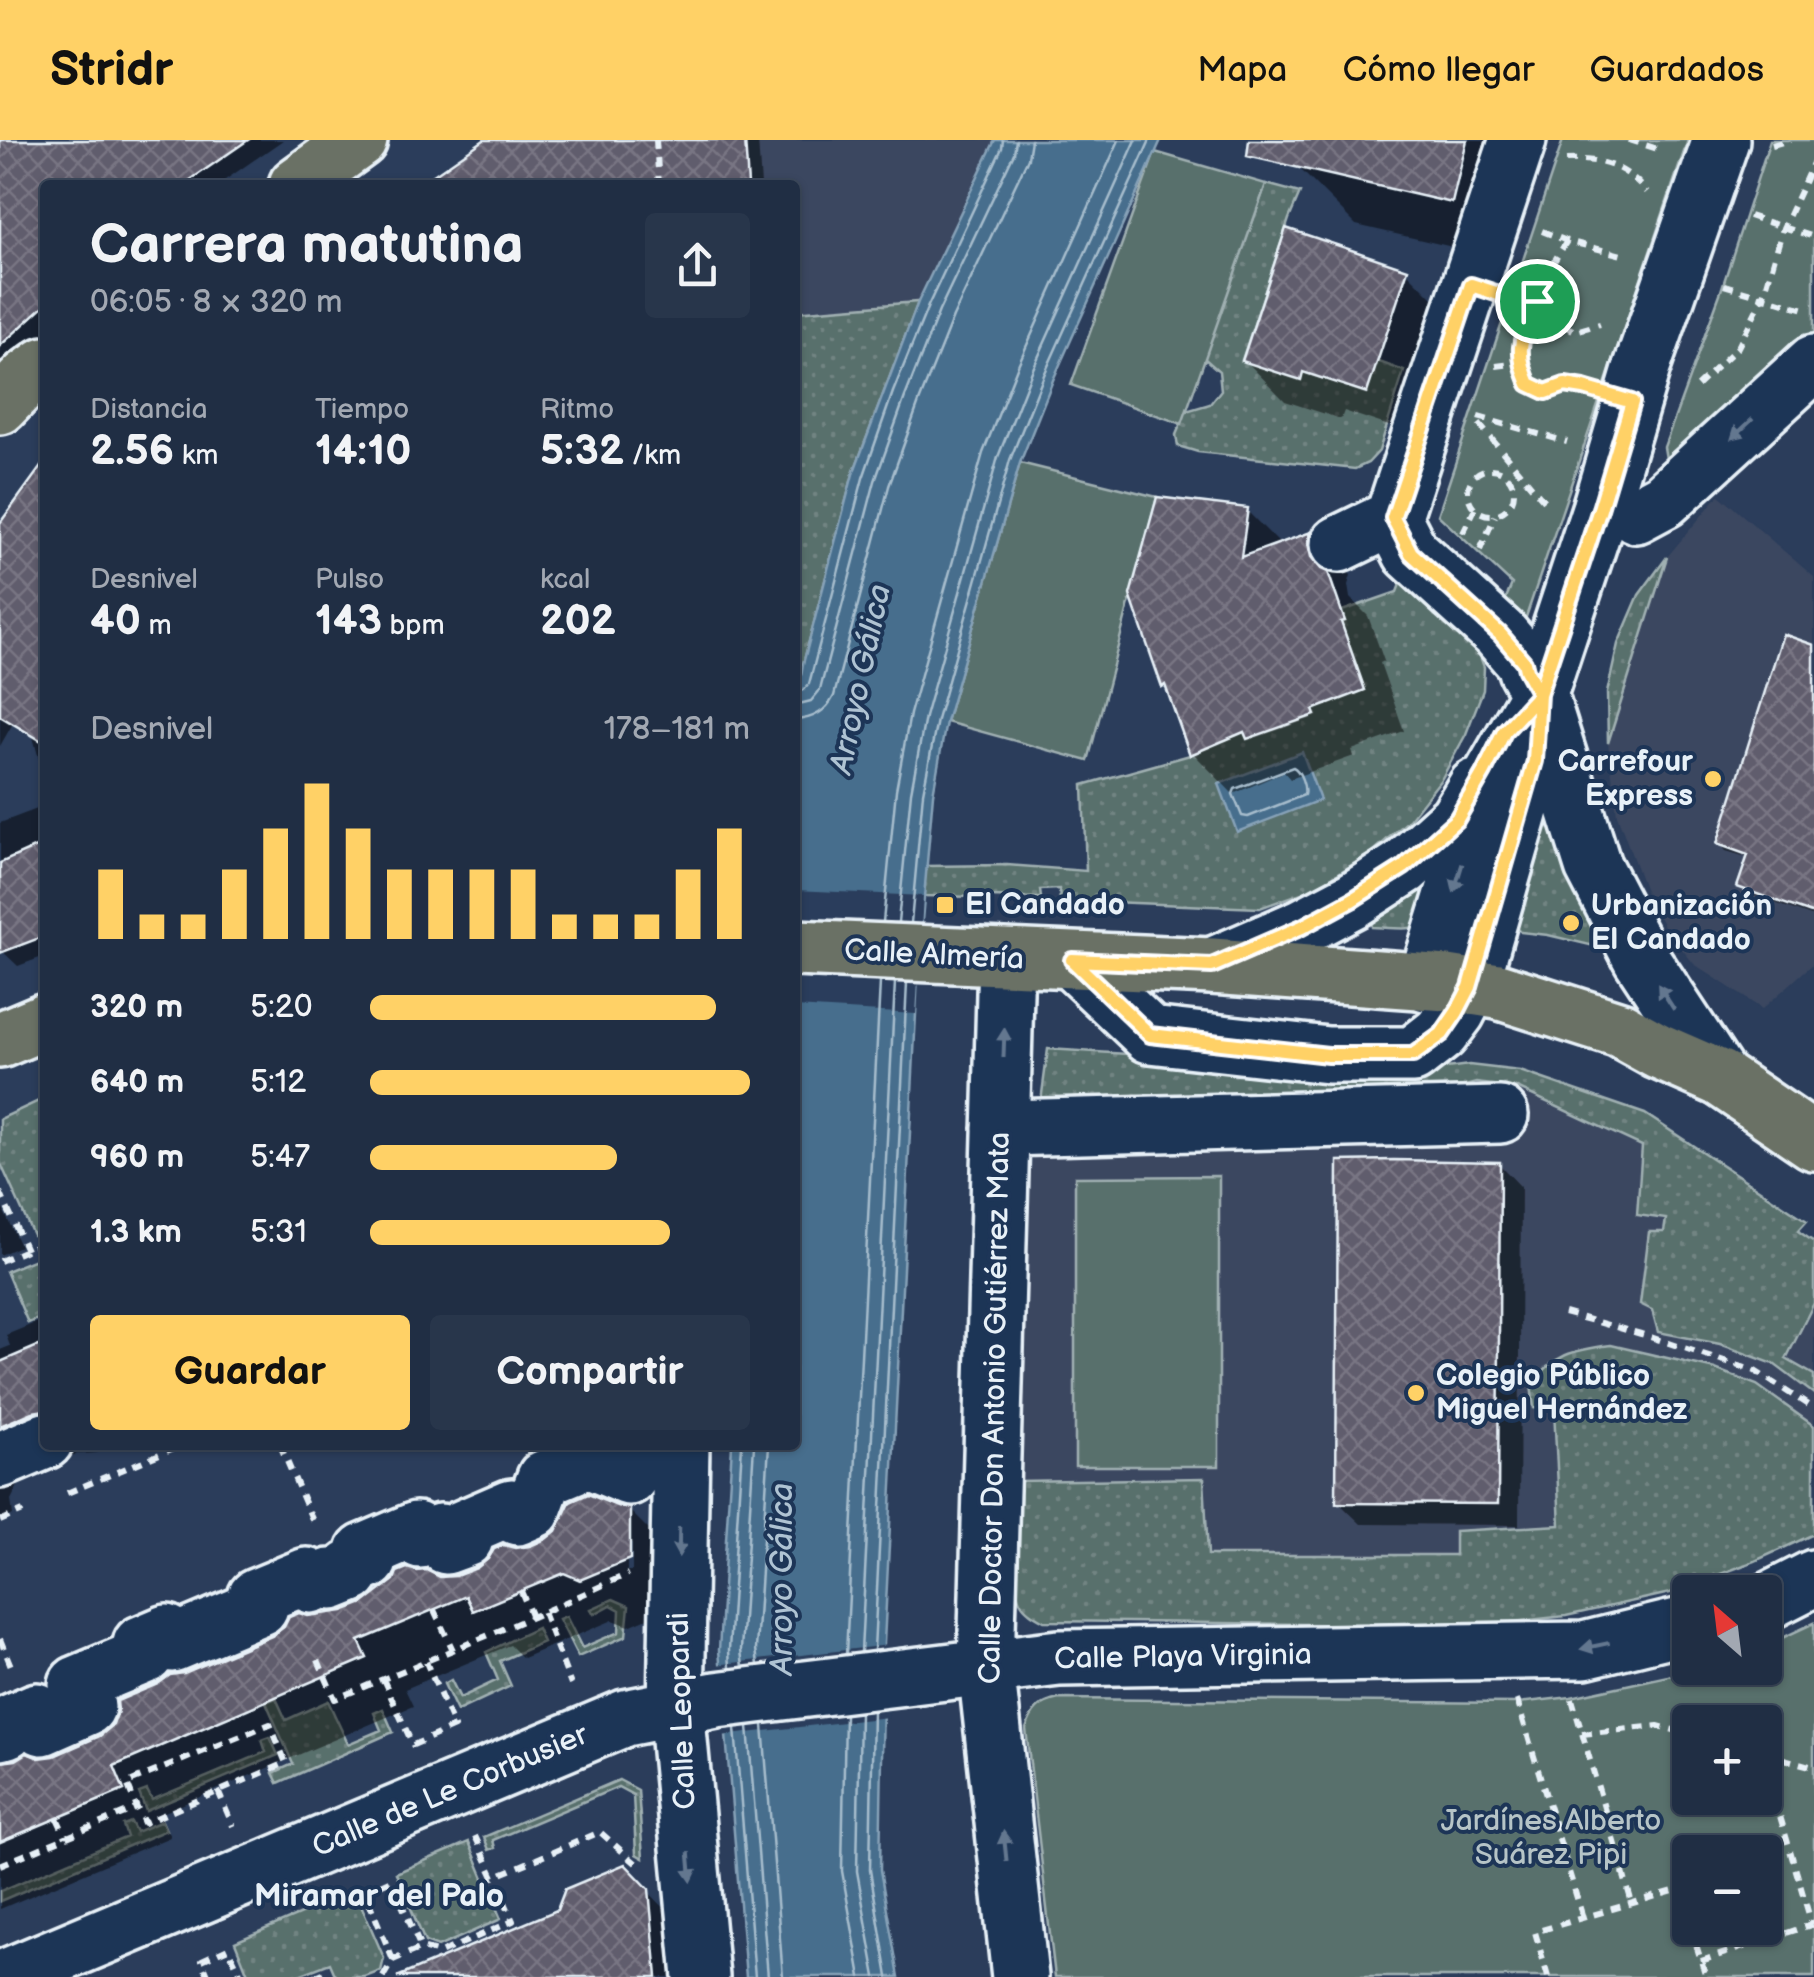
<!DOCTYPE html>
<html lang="es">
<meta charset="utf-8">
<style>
body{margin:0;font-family:"Balsamiq Sans",sans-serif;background:#28364b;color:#f1f3f6;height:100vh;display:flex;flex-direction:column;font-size:38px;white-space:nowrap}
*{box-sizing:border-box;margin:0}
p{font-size:32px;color:#a2a8b2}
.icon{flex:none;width:55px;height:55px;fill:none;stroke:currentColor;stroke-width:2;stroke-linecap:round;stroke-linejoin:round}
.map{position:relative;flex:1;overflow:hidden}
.side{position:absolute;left:40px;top:40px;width:760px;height:1270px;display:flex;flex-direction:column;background:#202e44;border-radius:10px;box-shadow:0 2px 8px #0004,0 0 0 2px #3d4a5d}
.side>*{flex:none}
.needle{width:65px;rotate:332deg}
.buttons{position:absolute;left:1672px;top:1435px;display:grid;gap:20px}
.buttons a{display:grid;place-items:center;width:110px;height:110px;border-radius:10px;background:#202e44;box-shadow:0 2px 8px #0004,0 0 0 2px #3d4a5d;font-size:50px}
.pin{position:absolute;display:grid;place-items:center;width:85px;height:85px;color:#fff;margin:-42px;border:5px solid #fff;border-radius:50%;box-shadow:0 2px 10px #0007}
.round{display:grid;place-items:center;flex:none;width:105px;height:105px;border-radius:10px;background:#28364b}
.overview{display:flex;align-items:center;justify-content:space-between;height:170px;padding:0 50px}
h1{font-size:55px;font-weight:700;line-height:75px}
.metrics{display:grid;grid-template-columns:repeat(3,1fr);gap:15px;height:170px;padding:10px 50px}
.metrics div{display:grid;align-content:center}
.metrics b{font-size:42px;font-weight:700}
.metrics small{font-size:28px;font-weight:400}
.metrics p{font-size:28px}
.chart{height:280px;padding:20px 50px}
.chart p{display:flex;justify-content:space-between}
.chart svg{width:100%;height:180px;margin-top:10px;stroke:#ffd166;stroke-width:6}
.cta{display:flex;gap:20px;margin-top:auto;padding:20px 50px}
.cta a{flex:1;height:115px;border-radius:10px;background:#ffd166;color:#111;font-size:40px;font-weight:700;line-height:115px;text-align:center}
.cta a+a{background:#28364b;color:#f1f3f6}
ul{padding:0 50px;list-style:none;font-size:32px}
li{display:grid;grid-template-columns:160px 120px 1fr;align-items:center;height:75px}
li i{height:25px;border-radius:12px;background:#ffd166}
header{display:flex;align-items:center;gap:60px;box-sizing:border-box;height:140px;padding:0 50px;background:#ffd166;color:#111}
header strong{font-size:48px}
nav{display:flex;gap:55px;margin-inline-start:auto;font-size:35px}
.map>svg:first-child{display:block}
.built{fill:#3b4760}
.grass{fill:url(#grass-dots);stroke:#a0b0b2;stroke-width:2.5}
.park{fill:#596f6c;stroke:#a0b0b2;stroke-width:2.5;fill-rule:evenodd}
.water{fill:#466e8d;stroke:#87a2b8;stroke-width:2.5}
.pier{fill:#2b3d5b}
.shadow{fill:#0007;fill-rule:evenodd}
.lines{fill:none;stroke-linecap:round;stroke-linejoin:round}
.shore{stroke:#a7bdcd;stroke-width:2.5}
.building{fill:url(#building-cross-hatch);stroke:#e8f1f8;stroke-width:2.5}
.minor-casing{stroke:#e8f1f8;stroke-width:62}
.major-casing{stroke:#e8f1f8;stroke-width:62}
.path{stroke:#e8f1f8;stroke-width:6;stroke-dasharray:10 8;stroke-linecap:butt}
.minor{stroke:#1d3557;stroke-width:55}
.major{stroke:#6b7165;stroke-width:55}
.oneway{fill:#64778f}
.route-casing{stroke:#fff;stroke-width:20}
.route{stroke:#ffd166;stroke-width:12}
.poi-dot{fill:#ffd166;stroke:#1d3557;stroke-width:4}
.labels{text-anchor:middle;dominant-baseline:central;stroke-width:8;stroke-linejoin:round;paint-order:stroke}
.poi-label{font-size:30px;font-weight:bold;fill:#e8f1f8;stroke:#1d3557;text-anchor:start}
.street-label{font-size:30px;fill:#e8f1f8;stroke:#1d3557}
.park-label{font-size:30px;fill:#b6c4c7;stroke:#1d3557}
.water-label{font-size:32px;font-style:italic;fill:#afc3d3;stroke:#1d3557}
.neighbourhood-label{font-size:32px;font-weight:bold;fill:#e8f1f8;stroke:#1d3557}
</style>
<header>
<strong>Stridr</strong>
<nav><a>Mapa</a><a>Cómo llegar</a><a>Guardados</a></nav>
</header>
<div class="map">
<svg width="1814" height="1837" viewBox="0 0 1814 1837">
<defs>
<pattern id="grass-dots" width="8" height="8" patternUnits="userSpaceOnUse" patternTransform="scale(2.5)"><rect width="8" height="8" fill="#596f6c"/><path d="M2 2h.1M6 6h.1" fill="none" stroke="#718482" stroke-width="1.8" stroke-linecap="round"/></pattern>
<pattern id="building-cross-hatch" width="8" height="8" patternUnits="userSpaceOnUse" patternTransform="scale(2.5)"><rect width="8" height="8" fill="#615d6d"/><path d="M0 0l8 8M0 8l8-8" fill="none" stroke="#787583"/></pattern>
</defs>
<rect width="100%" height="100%" fill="#2b3d5b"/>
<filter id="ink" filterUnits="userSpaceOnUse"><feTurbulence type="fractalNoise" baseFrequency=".01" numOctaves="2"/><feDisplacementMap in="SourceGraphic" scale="20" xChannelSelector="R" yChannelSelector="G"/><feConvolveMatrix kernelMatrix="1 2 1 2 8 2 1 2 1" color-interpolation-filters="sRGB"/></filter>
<g filter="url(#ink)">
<path class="built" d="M670,0h325l-77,162 -123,10v-127h-121z
M1719,355l95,82v386l-52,46 -68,-45 -29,-36 -21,-40 -27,-73 -9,-72 59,-186z
M1048,909l368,23 53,-7 51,6 125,43 162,107 -9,10 16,11v292l-59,27 -85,32 -104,23 -522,5 -13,-7 -13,-15 -2,-18 2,-276 10,-114z"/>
<path class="grass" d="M1266,44l34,9 -11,26 -47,141 58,20 3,-8 63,21 11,-32 27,10 -25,80 -11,12 -13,6 -157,-17 -20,-6 -2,-11 10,-24 24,-7 11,-14 -2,-19 -15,-13z
M918,162l-65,172 -50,190 -8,-2v-350z
M1667,417l-59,186 -1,-50 11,-49 21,-49z
M1402,439l73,64 9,24 -1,23 -17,44 -24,44 -33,42 -35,31 -61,38 -53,19 -200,-8 -1,-11 -19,1 1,8 -118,-2 2,-30 82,-1 79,6 -3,-86 107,-30 52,-30 6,14 66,-23 -4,-14 29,-65 3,-26 55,-19z
M1548,649l53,144v8l-7,5 -46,-11 -27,-3 -10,-11z
M1429,740c-4,54 -4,50 -57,47l-1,-7z
M1048,909l368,23 53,-7 51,6 125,43 162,107 -9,10 16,11v61l-28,56 28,16v19l-40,-30 -54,-20 -62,-12 -6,-22 -12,-6 9,-72h15l2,-13 -29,-4 5,-69 -125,-58 -41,-5 -39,11 -397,15z
M45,958v132l-12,5 -33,-73v-43z
M45,1115v61l-17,7 -22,-52z
M1611,1205l104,24 42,16 57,41v108l-59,27 -85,32 -104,23 -91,10 -431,-5c-9,-5 -19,-10 -24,-20 -8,-14 -3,-99 -3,-120l187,-3 4,77h247v-24l105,-6 -6,-115 -20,-2 -3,-23c23,-31 42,-35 80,-40z
M613,1459l16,7 -3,30 -48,21 -19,-38 7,-3 16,32 37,-16 1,-22 -9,-5 -17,9 -3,-5z
M537,1488l6,14 -43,19 11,25 -54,25 -13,-27 7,-4 9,18 38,-18 -12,-28z
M276,1558l10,22 42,-19 20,43 33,-14 -7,-17 9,-4 10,23 -115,51 -5,-10 20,-9 -27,-62z
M270,1597l8,18 -132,56 -7,-18 8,-3 5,10 114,-48 -4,-12z
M619,1640l19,10 5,68 -7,-4 -3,-59 -15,-8 -125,53 2,8 -6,2 -5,-13z
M162,1681l4,9 -166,71v-10l127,-54 -4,-12 8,-3 5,10z
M469,1702l32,77 -63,28 -13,-5 -29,-69z
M355,1751l29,67 -3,13 -16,6h-29l-6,-14 -36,14h-45l-14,-35z"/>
<path class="park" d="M1563,0h125l-163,480 -7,6 -20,-9 14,-33 -74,-69z
M1770,0h44v196l-130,126 -18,-3 -2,-12 57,-156z
M1155,12l111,32 -84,240 -111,-39z
M1020,323l137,34 -69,264 -142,-39z
M1219,1036v290h-144v-289z
M1814,1483v354h-759l-29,-248c6,-18 13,-26 33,-30l459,4 53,-6 97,-21 28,-8h69v-22zM1765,1582v76h-75v-76zM1765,1712v76h-75v-76z"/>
<path class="water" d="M995,0h166l-108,240 -33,83 -74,259 -13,72 -14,161 -35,688 -4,227 19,107h-153l-27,-327 13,-205h63v-733l8,-48 50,-190 65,-172z
M1302,612l18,48 -83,32 -18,-48z"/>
<path class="pier" d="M795,750l128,6 -7,118 -121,-7z
M889,1505l-1,72 -167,19 -6,-71z"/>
<path class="shadow" d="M0,0h283l-65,45h-173v147l-45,41z
M487,0h271l3,45h-338z
M1304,0h221l3,48 -18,72 -154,-35 -59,-59z
M1407,132l40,40 -40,120 -63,-21 -3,8 -56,-18 -40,-41z
M45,325v300l-6,-6 -15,-55 -24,42v-219z
M1247,371l34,34 29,-10 41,40 -3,10 2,13 18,18 16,45 -4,2 24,68 -52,19 2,6 -64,23 -6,-7 -51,22 -40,-41 -23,-62 -6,-6z
M1814,507v270l-67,-24 -7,-7 10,-28 -24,-7 -6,-7z
M45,666v150l-27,10 -18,-17v-126z
M1499,1024l22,23 -2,338 -158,-1 -23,-22z
M0,1063l20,43 -20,9z
M45,1179v126h70l-19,8 -19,1 -46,20 -12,10 -8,16 2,15 -13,6v-171l10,-4 -4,-11z
M629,1370l48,48 -1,48 -47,20 -16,-6 -90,38 -13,-13 -105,44 8,17 -253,108 10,23 -170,72v-144l55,-7 46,-20 84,-63 88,-37 35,-19 35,-5 99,-35 15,-1 58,-27 15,-3zM627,1404h5v27h-5z
M624,1727l64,65 5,45h-290l156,-66z"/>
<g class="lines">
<path class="shore" d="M795,552l9,-2 5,-6 54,-206 30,-86 35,-86 74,-158 1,-8
M795,565l16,-4 9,-11 55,-209 30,-84 34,-86 75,-158 2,-13
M795,580c18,-1 31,-8 39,-24l55,-210 30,-84 34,-85 75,-159 3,-18
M1293,627c7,3 13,20 11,28l-56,22 -6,-1 -9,-22 2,-5z
M883,782l13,-132 14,-76 73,-261 35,-88 101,-225
M898,782l13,-130 14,-75 73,-260 34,-86 104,-231
M911,783l12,-130 14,-73 73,-260 34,-85 106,-235
M874,1510l33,-667
M861,1512l34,-670
M846,1514l34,-672
M758,1525l-2,-16 13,-204
M743,1527l-2,-17 13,-205
M730,1528l-1,-18 13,-205
M873,1571l-3,159 18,107
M860,1573l-3,158 19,106
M845,1574l-3,157 19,106
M763,1585l20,252
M748,1586l20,251
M735,1588l20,249"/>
</g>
<path class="building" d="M0,0h248l-65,45h-138v120l-45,41z
M484,0h261l3,45h-329z
M1249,0h218l-15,63 -205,-47z
M1286,88l122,41 -41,124 -64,-21 -2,8 -59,-19z
M45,321v282l-45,-27v-193z
M1157,357l91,11 -7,49 70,-25 -3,11 3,14 10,12 7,3 17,49 -4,1 24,68 -52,20 2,5 -68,24 -3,-7 -54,23 -25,-70 -3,2 -32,-92z
M1783,494l31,11v269l-77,-27 11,-32 -31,-11z
M45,703v93l-45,17v-90z
M1394,1020l106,2 -2,342 -162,-1 2,-342z
M45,1203v67l-12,2 -33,14v-64z
M588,1354l29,12 13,2v51l-50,21 -16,-7 -91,38 -7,-15 -107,45 8,17 -253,108 10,24 -124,52v-80l16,-2 11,-7 12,5 15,-2 46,-20 13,-11 5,-14 -1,-10 41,-17 12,-9 14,-2 88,-37 12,-9 5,-10 10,-4 9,3 35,-5 21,-8 30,-23 3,-8 10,-4 10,3 9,-1 14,7 16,-1 21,-8 11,-9 6,-10 10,-4 11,3 15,-2 16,-7 10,-8 14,-29z
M625,1724l24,25 8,88h-260l160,-67 8,-21z"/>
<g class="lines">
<g class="minor-casing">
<path id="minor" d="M1518,0l-125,378 18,35 89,81 24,28 2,8 13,24 54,172 48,92 79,120
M1636,375l28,-15 150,-137
M1339,404l54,-26
M1006,818l-20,709 34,310
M1072,821l78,74 178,20h85l28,-22 16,-21 13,-25 65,-226 2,-39
M1212,826l90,-39 51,-27 51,-33 53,-48 19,-32
M1426,843l61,-199 52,-90 61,-185 42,-142 79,-227
M1001,988l499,-13
M681,1305l-5,263 25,269
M0,1320l45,-19
M1765,1463l49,-25
M0,1592l7,-2 -2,-5 32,-14 5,16 45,-20 -10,-23 69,-29 -5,-11 26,-11 5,11 88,-37 -4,-10 51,-21 4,9 19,-8 2,5 20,-8 -2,-5 19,-8 -5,-9 52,-22 4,10 20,-8 6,14 19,-7 -4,-10 51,-22 5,10 16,-7 12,-32 43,-18 41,17 2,-32
M6,1837l619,-259 91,-18 343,-42 525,-8 106,-26"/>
</g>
<g class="major-casing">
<path id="major" d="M297,45l62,-45
M0,266l27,-28 18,-13
M795,808l417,18 235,17 51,8 122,39 38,21 62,27 94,64
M0,900l45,-19"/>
</g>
<path class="path" d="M656,0l3,45
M1629,0l32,10
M1772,5l18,-5
M1566,20c34,-2 60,6 81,32
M1749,76l65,21
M1542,91l25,10 59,15
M1567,101l-19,30 -29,77 1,15 9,21 16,8 20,-7 19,3
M1724,145l84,25
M1520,159l17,2 16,19 22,11 25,-7
M1496,226l24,-3
M1697,246l41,-39 26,-52 19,-67 31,-67
M1478,277l89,25
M1479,284l66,78
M1468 352a23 23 0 1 1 46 0a23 23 0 1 1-46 0Z
M1463,393l12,-24
M1480,410l15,-34
M0,1052l26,58
M0,1121l45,-19
M1564,1173l77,21 114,37 59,38
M280,1305l35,81
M67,1353l114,-48
M0,1381l23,-10
M521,1451l11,26
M434,1470l19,40
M543,1472l28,73
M0,1499l11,27
M318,1520l17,39 197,-82 96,-43
M383,1539l30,66 41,-18 -28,-65
M1572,1559l60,204
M1517,1560l66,218
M1582,1594l76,-8 32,8
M1765,1614l49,13
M1765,1625l47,160
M218,1651l15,35
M57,1678l9,19
M475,1696l19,41 106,-45 39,34
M0,1725l137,-57 -10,-25 143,-59 16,39 -142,60 -7,-15
M1691,1788l15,49
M393,1820l-28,-68 26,-12 30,68
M1701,1821l113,-37
M209,1837l-7,-17 26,-12 14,29
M314,1837l11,-5 3,5
M383,1837l10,-17 28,-12 19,5 73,-32 -19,-44
M1548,1837l-13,-45 145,-43 10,34"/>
<use href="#minor" class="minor"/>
<use href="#major" class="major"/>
</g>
<defs><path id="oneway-solid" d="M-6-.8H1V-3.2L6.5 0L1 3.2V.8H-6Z" transform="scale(2.5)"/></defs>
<g class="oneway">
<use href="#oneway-solid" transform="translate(1742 289) rotate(137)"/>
<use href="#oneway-solid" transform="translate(1458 738) rotate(107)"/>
<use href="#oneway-solid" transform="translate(1666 857) rotate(-123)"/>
<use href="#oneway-solid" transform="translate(1004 903) rotate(-88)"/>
<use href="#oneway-solid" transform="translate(679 1402) rotate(91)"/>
<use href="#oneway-solid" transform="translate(1595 1506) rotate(168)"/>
<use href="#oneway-solid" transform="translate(1005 1706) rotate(-96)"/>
<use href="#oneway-solid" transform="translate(690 1727) rotate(85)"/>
</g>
</g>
<g class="lines" filter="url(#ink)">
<g class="route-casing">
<path id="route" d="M1537,161c-14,36 -24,45 -8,83l17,8 19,-7 19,3 48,14 -32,107 -61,185 -35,38 -20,40 -27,47 -53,48 -52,33 -50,27 -90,39 -140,-6 78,75 178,20h85l29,-21 15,-22 13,-25 65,-226 4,-67 -13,-24 -2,-8 -24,-28 -89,-81 -18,-35 78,-233 40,13 26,3"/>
</g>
<use href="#route" class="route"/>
</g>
<g class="poi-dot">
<circle cx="1713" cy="639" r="10"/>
<rect x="935" y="755" width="20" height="20" rx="5"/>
<circle cx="1571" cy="783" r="10"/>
<circle cx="1416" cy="1253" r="10"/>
</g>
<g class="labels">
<g class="poi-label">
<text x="1693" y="622" text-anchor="end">Carrefour<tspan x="1693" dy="34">Express</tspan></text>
<text x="965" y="765">El Candado</text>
<text x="1591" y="766">Urbanización<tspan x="1591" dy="34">El Candado</tspan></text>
<text x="1436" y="1236">Colegio Público<tspan x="1436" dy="34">Miguel Hernández</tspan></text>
</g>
<g class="street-label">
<text transform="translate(934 815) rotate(3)">Calle Almería</text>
<text transform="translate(995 1268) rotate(-89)">Calle Doctor Don Antonio Gutiérrez Mata</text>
<text transform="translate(1183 1517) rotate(-1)">Calle Playa Virginia</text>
<text transform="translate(682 1571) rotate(-92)">Calle Leopardi</text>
<text transform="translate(450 1651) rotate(-23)">Calle de Le Corbusier</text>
</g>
<g class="park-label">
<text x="1551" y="1681">Jardínes Alberto<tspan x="1551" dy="34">Suárez Pipi</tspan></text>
</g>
<g class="water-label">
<text transform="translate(861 539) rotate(-78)">Arroyo Gálica</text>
<text transform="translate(782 1439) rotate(-90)">Arroyo Gálica</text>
</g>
<g class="neighbourhood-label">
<text x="379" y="1756">Miramar del Palo</text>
</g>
</g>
</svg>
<div class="buttons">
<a><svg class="needle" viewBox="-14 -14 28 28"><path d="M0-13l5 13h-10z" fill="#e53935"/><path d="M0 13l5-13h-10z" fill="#a2a8b2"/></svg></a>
<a>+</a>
<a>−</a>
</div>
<div class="pin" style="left:1537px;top:161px;background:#1e9e55"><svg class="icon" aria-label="arrive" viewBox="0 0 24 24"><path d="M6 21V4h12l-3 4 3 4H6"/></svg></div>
<section class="side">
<div class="overview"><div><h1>Carrera matutina</h1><p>06:05 · 8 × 320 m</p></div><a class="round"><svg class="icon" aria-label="share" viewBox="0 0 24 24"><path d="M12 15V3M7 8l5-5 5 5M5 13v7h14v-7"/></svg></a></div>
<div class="metrics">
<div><p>Distancia</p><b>2.56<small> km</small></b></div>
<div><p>Tiempo</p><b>14:10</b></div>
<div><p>Ritmo</p><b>5:32<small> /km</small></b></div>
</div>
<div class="metrics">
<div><p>Desnivel</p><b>40<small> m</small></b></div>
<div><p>Pulso</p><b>143<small> bpm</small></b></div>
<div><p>kcal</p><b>202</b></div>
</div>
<div class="chart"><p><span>Desnivel</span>178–181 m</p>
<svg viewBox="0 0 160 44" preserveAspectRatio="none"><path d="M5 44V27M15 44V38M25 44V38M35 44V27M45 44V17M55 44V6M65 44V17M75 44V27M85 44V27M95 44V27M105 44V27M115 44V38M125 44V38M135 44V38M145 44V27M155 44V17"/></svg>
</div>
<ul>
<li><b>320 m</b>5:20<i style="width:91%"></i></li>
<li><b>640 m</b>5:12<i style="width:100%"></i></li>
<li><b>960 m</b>5:47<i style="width:65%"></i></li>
<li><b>1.3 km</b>5:31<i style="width:79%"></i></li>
</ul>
<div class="cta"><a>Guardar</a><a>Compartir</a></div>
</section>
</div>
